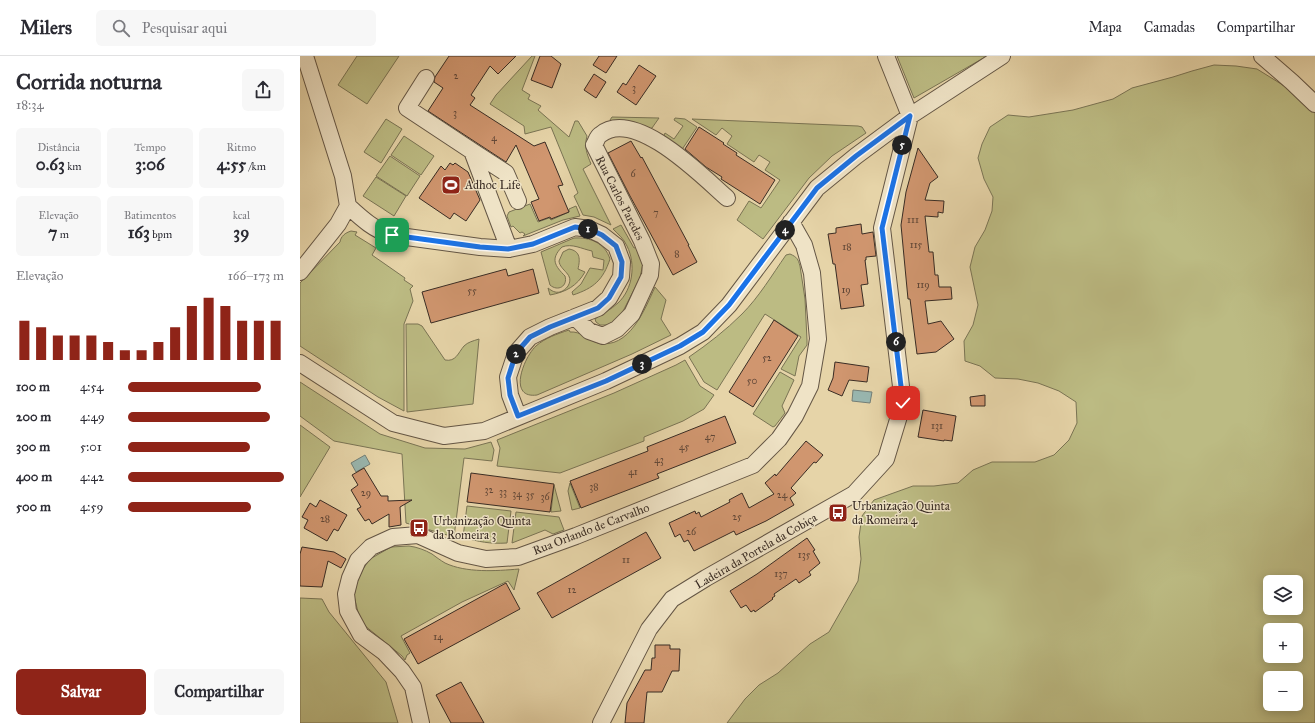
<!DOCTYPE html>
<html lang="pt">
<meta charset="utf-8">
<style>
body{margin:0;font-family:"IM FELL Great Primer",serif;background:#f7f7f7;color:#2b2b33;height:100vh;display:flex;flex-direction:column;font-size:15px;white-space:nowrap}
*{box-sizing:border-box;margin:0}
p{font-size:13px;color:#7c7c81}
.icon{flex:none;width:22px;height:22px;fill:none;stroke:currentColor;stroke-width:2;stroke-linecap:round;stroke-linejoin:round}
.map{position:relative;flex:1;overflow:hidden}
.drawer{display:flex;flex-direction:column;background:#fff;width:300px}
.drawer>*{flex:none}
.fabs{position:absolute;left:963px;top:519px;display:grid;gap:8px}
.fabs a{display:grid;place-items:center;width:40px;height:40px;border-radius:6px;background:#fff;box-shadow:0 2px 10px #0003;font-size:20px}
.pin{position:absolute;display:grid;place-items:center;width:34px;height:34px;color:#fff;margin:-17px;border-radius:8px;box-shadow:0 2px 6px #0006}
.km{position:absolute;width:20px;height:20px;margin:-10px;border-radius:50%;background:#222;color:#fff;font-size:11px;line-height:20px;text-align:center}
.round{display:grid;place-items:center;flex:none;width:42px;height:42px;border-radius:6px;background:#f7f7f7}
.overview{display:flex;align-items:center;justify-content:space-between;height:68px;padding:0 16px}
h1{font-size:22px;font-weight:800;line-height:30px}
.stats{display:grid;grid-template-columns:repeat(3,1fr);gap:6px;height:68px;padding:4px 16px}
.stats div{display:grid;align-content:center;border-radius:6px;background:#f7f7f7;text-align:center}
.stats b{font-size:17px;font-weight:800}
.stats small{font-size:11px;font-weight:400}
.stats p{font-size:11px}
.chart{height:112px;padding:8px 16px}
.chart p{display:flex;justify-content:space-between}
.chart svg{width:100%;height:72px;margin-top:4px;stroke:#8f2418;stroke-width:6}
.primary-button{display:flex;gap:8px;margin-top:auto;padding:8px 16px}
.primary-button a{flex:1;height:46px;border-radius:6px;background:#8f2418;color:#fff;font-size:16px;font-weight:800;line-height:46px;text-align:center}
.primary-button a+a{background:#f7f7f7;color:#2b2b33}
ul{padding:0 16px;list-style:none;font-size:13px}
li{display:grid;grid-template-columns:64px 48px 1fr;align-items:center;height:30px}
li i{height:10px;border-radius:5px;background:#8f2418}
header{display:flex;align-items:center;gap:24px;box-sizing:border-box;height:56px;padding:0 20px;background:#fff;border-bottom:1px solid #e1e1e2}
header strong{font-size:19px}
nav{display:flex;gap:22px;margin-inline-start:auto;font-size:14px}
.search{width:280px;height:36px;background:#f7f7f7;display:flex;align-items:center;gap:10px;box-sizing:border-box;padding:0 14px;border-radius:6px;color:#7c7c81;font-size:15px}
main{display:flex;flex:1;min-height:0}
.map>svg:first-child{display:block}
.green{fill:#bcbb83;stroke:#7a7454;fill-rule:evenodd}
.water{fill:#99b7b0;stroke:#737f78}
.building{fill:#d0966f;stroke:#392c24}
.lines{fill:none;stroke-linecap:round;stroke-linejoin:round}
.minor-casing{stroke:#645645;stroke-width:18}
.minor{stroke:#efe3c6;stroke-width:16}
.route-casing{stroke:#fff;stroke-width:8}
.route{stroke:#1a73e8;stroke-width:5}
.labels{text-anchor:middle;dominant-baseline:central;stroke-width:3;stroke-linejoin:round;paint-order:stroke}
.number-label{font-size:10px;fill:#5f4637}
.poi-label{font-size:12px;fill:#392c24;stroke:#efe3c6;text-anchor:start}
.street-label{font-size:12px;fill:#392c24;stroke:#efe3c6}
</style>
<header>
<strong>Milers</strong>
<div class="search"><svg class="icon" aria-label="search" viewBox="0 0 24 24"><circle cx="10" cy="10" r="6"/><path d="M15 15l6 6"/></svg>Pesquisar aqui</div>
<nav><a>Mapa</a><a>Camadas</a><a>Compartilhar</a></nav>
</header>
<main>
<section class="drawer">
<div class="overview"><div><h1>Corrida noturna</h1><p>18:34</p></div><a class="round"><svg class="icon" aria-label="share" viewBox="0 0 24 24"><path d="M12 15V3M7 8l5-5 5 5M5 13v7h14v-7"/></svg></a></div>
<div class="stats">
<div><p>Distância</p><b>0.63<small> km</small></b></div>
<div><p>Tempo</p><b>3:06</b></div>
<div><p>Ritmo</p><b>4:55<small> /km</small></b></div>
</div>
<div class="stats">
<div><p>Elevação</p><b>7<small> m</small></b></div>
<div><p>Batimentos</p><b>163<small> bpm</small></b></div>
<div><p>kcal</p><b>39</b></div>
</div>
<div class="chart"><p><span>Elevação</span>166–173 m</p>
<svg viewBox="0 0 160 44" preserveAspectRatio="none"><path d="M5 44V20M15 44V24M25 44V29M35 44V29M45 44V29M55 44V33M65 44V38M75 44V38M85 44V33M95 44V24M105 44V11M115 44V6M125 44V11M135 44V20M145 44V20M155 44V20"/></svg>
</div>
<ul>
<li><b>100 m</b>4:54<i style="width:85%"></i></li>
<li><b>200 m</b>4:49<i style="width:91%"></i></li>
<li><b>300 m</b>5:01<i style="width:78%"></i></li>
<li><b>400 m</b>4:42<i style="width:100%"></i></li>
<li><b>500 m</b>4:59<i style="width:79%"></i></li>
</ul>
<div class="primary-button"><a>Salvar</a><a>Compartilhar</a></div>
</section>
<div class="map">
<svg width="1015" height="667" viewBox="0 0 1015 667">
<rect width="100%" height="100%" fill="#e6d4a8"/>
<filter id="stains"><feTurbulence type="fractalNoise" baseFrequency=".005" numOctaves="4"/><feColorMatrix values="0 0 0 0 .2 0 0 0 0 .09 0 0 0 0 .02 0 0 0 .5 -.17"/></filter>
<radialGradient id="worn" r=".72"><stop offset=".6" stop-color="#630" stop-opacity="0"/><stop offset="1" stop-color="#630" stop-opacity=".3"/></radialGradient>
<path class="green" d="M57,0h42l-32,48 -29,-19z
M232,0h3l-13,34 8,5 -2,4 13,7 -3,4 31,27 6,-16h3l9,15c-3,11 0,18 4,28l-8,5 28,56 -17,-8 -11,-2 -9,-19 4,-3 -27,-66 -26,7 -1,-8 -34,-22 6,-9z
M597,0h90l-73,42z
M914,9l22,1 21,3 58,36v618h-588l18,-24 14,-14 19,-12 32,-29 19,-12 29,-51 3,-22 -2,-22 3,-21 12,-16 39,-14h21l24,-3 15,-13 19,-8h43l19,-7 15,-15 8,-17 -1,-21 -17,-11 -21,-8 -20,-4 -23,-1 -15,-12 -15,-5 -1,-20 9,-16 5,-20 -8,-38 5,-20 10,-17 7,-19 1,-14 -9,-18 -6,-21 4,-14 8,-17 18,-12 21,2 44,-7 40,-11 19,-11 41,-11 19,-6zM970,526h26v26h-26zM970,574h26v26h-26zM970,622h26v26h-26z
M312,61l47,1 -7,10 -2,1c-11,-4 -27,-12 -38,-7l-2,-2z
M375,62l10,1 12,8 -16,24 -18,-13 2,-5 9,6 9,-13 -9,-6z
M86,63l16,10 -21,34 -17,-11z
M392,63l166,7 4,1 4,6 -34,23 -23,22 -46,61 -26,-19 12,-19 12,7 19,-28 -15,-10 5,-8 -11,-7 -5,7 -27,-18 5,-8 -10,-8 -6,7z
M104,80l30,20 -13,19 -30,-20z
M90,100l30,20 -13,20 -31,-20z
M76,121l30,19 -12,20 -31,-20z
M230,148l8,18 11,-4 2,2 18,-8v-3l7,-3 4,10 -17,4 -40,16 2,-2 -3,-2 -2,1 -7,-7 -2,1 -4,-11 2,-4z
M321,169l13,23 3,-1 6,16 -3,15 -20,39 -12,8h-8l-4,-3 -1,-3c7,-6 16,-9 23,-16 15,-14 18,-39 9,-57 -3,-7 -9,-12 -14,-17z
M51,175l6,1 -2,3 21,13 -4,7 33,23 -1,2 9,6 -3,3 3,12 -9,23v87l-26,-14 -78,-51v-63l40,-41c1,-6 5,-9 11,-11z
M274,182c16,-1 31,5 36,21 -7,21 -16,29 -37,36l-1,-3 9,-8 9,-16 13,2 1,-10 -11,-3 -1,-6c-10,-2 -20,-8 -30,-4 -12,12 -7,19 3,29 3,10 -7,16 -15,9l-9,-33z
M269,193c12,2 11,11 9,20l7,3c-8,14 -19,20 -35,23l-2,-7c4,3 7,5 12,4 3,-1 6,-3 8,-6 7,-12 -8,-15 -9,-25l4,-9z
M490,198c7,3 8,5 10,12l5,33 2,41v5l-8,11 -4,20 -14,-7 20,-32 -36,-23 -48,76 -13,-8 -15,-25c19,-13 37,-27 53,-43 17,-17 30,-39 44,-59z
M355,231l11,13 -5,19 10,16 -39,19 -95,41c-30,4 -13,-38 -1,-49 9,-8 21,-12 33,-16l1,2c11,-1 18,8 28,11 31,7 47,-34 57,-56z
M106,268h12l4,2 23,34c11,2 13,-7 19,-14 4,-4 9,-5 15,-7l-6,65 -66,8z
M385,304l15,26 14,9 -10,14 -21,12 -39,16v4l-84,32 -63,-7 3,-18 -3,-8 117,-47 62,-28z
M480,316l14,8 -12,26 3,7 -10,13 -2,1 -20,-13z
M0,326l80,52 45,14 40,1 26,-7 3,8 -2,11 -28,-3 -10,79 -48,-14 -4,-69 -68,-13 -34,-25z
M0,369l30,22 -30,50z
M270,427l10,25 -8,2 -4,-19z
M254,429l7,26 -10,1z
M167,450l44,5 -4,32c-17,1 -28,-1 -44,-6z
M216,456l43,5 5,13 -11,4 -8,-4 -33,13z
M109,490c8,1 16,4 23,8 4,3 8,6 13,9 21,10 51,8 74,6l-5,21 -6,-9 -46,21 -61,34 9,17 -3,2 -2,5 -3,-4 -38,-31 -6,-13 -4,-16 3,-14 6,-13 7,-10 21,-12z
M0,542l22,1 7,13 57,70 12,41h-98z"/>
<path class="water" d="M553,334l19,2 -2,11 -18,-2z
M65,399l5,9 -14,8 -5,-9z"/>
<path class="building" d="M149,0h67l-18,18 -8,-8 -19,29 4,3 -5,7 64,41 11,-4 18,43 -5,1 11,26 -18,7 -1,-2 -11,4 -8,-19 8,-3 -23,-54 -10,17 -78,-51 15,-23 -9,-6 1,-5z
M240,0h11l10,8 -9,24 -21,-8z
M299,0h18l-11,17 -13,-8z
M339,9l17,11 -20,29 -19,-13 6,-9 3,2z
M294,18l12,8 -10,16 -12,-8z
M399,71l25,16 -1,1 14,9 -1,2 39,25 -15,24 -39,-25 1,-2 -16,-10 -21,-18z
M331,85l10,17 1,-1 24,45 23,43h-1l9,17 -24,13 -43,-79 -22,-43z
M618,92l20,29 -8,6 -5,17 19,1 -1,12 -5,-1v5l-13,-1 4,36h4l2,23h3l1,12h12l1,12 -27,2 3,23 13,-3 13,18 -18,13 -19,2 -7,-55h-2l-7,-74 5,-33z
M150,107l3,2 2,-2 13,9 12,28 -14,21 -12,-8 -4,6 -31,-21 22,-32 4,4z
M561,168l1,10 11,-2 3,24 -10,1v3h-1l3,24 -7,1 3,21 -23,3 -6,-45h-2l-5,-30 8,-1v-5z
M206,213l2,7 25,-7 6,24 -108,30 -9,-31z
M474,264l24,16 -45,71 -24,-15z
M535,306l34,5 -2,15 -18,-2 -7,16 -14,-6 5,-12z
M685,339v11h-14l-1,-9z
M623,354l33,6 -4,25 -8,-1v1l-26,-4z
M425,360l11,27 -79,31 2,4 -78,30 -11,-27 78,-30 -1,-4z
M506,385l17,14 -7,8 -2,-1 -23,26 5,5 -6,5 4,7 -28,16 -30,14 -2,-4 -40,20 -6,-11 -4,2 -4,-8 -5,3 -6,-14 26,-12 1,3 3,-2 2,5 29,-15 -1,-2 13,-7 7,15 25,-14 -9,-11 10,-9 1,2z
M64,412l17,28h7v5l24,-1 -12,7 1,18 -12,2v-13l-17,10 -3,-5 -4,2 -8,-12 4,-2 -10,-17 7,-5 -6,-10z
M171,417l83,11 -4,28 -83,-10z
M20,444l27,15 -9,16 -4,-2 -7,12 -23,-13 4,-8 -6,-3 8,-14 6,4z
M346,476l15,26 -109,60 -15,-25z
M507,482l8,12 -2,1 7,12 -11,9 2,3 -12,8 -3,-4 -22,15 1,2 -3,2 1,1 -18,13 -1,-2 -3,2 -5,-7 -5,3 -11,-17 27,-17z
M2,491l32,5 12,7 -5,9 -13,-7 -6,26 -22,-1v-32z
M206,527l14,26 -102,55 -14,-25z
M355,589h15v4h10l-1,22h-7l-10,21h-15l-3,31h-19l2,-20 18,-33h6l1,-12h3z
M161,626l23,41h-33l-15,-28z"/>
<g class="lines">
<g class="minor-casing">
<path id="minor" d="M5,0l38,120 5,30c13,12 27,25 44,29l88,12 29,2 24,-5 42,-17 14,2 13,6 14,11 6,16 -1,15 -12,21 -11,10 -48,19 -20,10 -14,16 -8,24 2,18 8,21
M962,0l30,26 23,22
M126,22l-19,30 65,43 37,98
M172,95l34,22 12,28
M0,216l38,-48 10,-18
M275,261l14,14 14,5 14,-7 15,-15 18,-39 1,-11 -9,-23 -48,-96c2,-3 3,-8 6,-10 34,-29 103,42 127,63
M0,307l93,60 51,13 40,-5 122,-50 74,-35 23,-14 26,-27 88,-117 39,-32 54,-40 92,-60
M121,667l-8,-36 -11,-16 -18,-19 -23,-17 -13,-24 -2,-17 4,-16 8,-18 13,-13 22,-10 25,-2 40,18 28,6 32,-2 58,-21 177,-71 26,-26 16,-23 15,-30 8,-47 -6,-66 -8,-28 -13,-23
M301,667l48,-94 23,-30 34,-21 148,-84 32,-35 17,-56 -21,-175 28,-112 -24,-60"/>
</g>
<use href="#minor" class="minor"/>
</g>
<g class="lines">
<g class="route-casing">
<path id="route" d="M92,179l88,12 28,2 25,-5 42,-17 14,2 13,6 14,11 6,16 -1,15 -12,21 -11,10 -48,19 -20,10 -14,16 -8,25 2,17 8,21 88,-35 74,-35 23,-14 26,-27 88,-117 39,-32 54,-40 -28,112 21,175"/>
</g>
<use href="#route" class="route"/>
</g>
<defs>
<g id="stadium-square" transform="scale(1)"><rect x="-9" y="-9" width="18" height="18" rx="4" fill="#8f2418" stroke="#efe3c6"/><path d="M0-5a6.5 5 0 1 0 0 10a6.5 5 0 1 0 0-10ZM-3.5-1.8h7v3.6h-7Z" fill="#fff"/></g>
<g id="bus-square" transform="scale(1)"><rect x="-9" y="-9" width="18" height="18" rx="4" fill="#8f2418" stroke="#efe3c6"/><path d="M-5-6H5V4H4V6H2V4H-2V6H-4V4H-5ZM-3.5-4V0h7V-4ZM-3.5 1.2v1.5H-2V1.2ZM2 1.2v1.5H3.5V1.2Z" fill="#fff"/></g>
</defs>
<g fill-rule="evenodd">
<use href="#stadium-square" x="151" y="129"/>
<use href="#bus-square" x="538" y="457"/>
<use href="#bus-square" x="119" y="472"/>
</g>
<g class="labels">
<g class="number-label">
<text x="156" y="20">2</text>
<text x="334" y="32">3</text>
<text x="155" y="57">3</text>
<text x="194" y="82">4</text>
<text x="333" y="118">6</text>
<text x="356" y="157">7</text>
<text x="613" y="164">111</text>
<text x="616" y="189">115</text>
<text x="547" y="191">18</text>
<text x="377" y="198">8</text>
<text x="623" y="229">119</text>
<text x="546" y="234">19</text>
<text x="172" y="235">55</text>
<text x="467" y="302">52</text>
<text x="452" y="325">50</text>
<text x="637" y="370">131</text>
<text x="410" y="381">47</text>
<text x="384" y="391">45</text>
<text x="359" y="404">43</text>
<text x="333" y="416">41</text>
<text x="294" y="431">38</text>
<text x="189" y="434">32</text>
<text x="203" y="436">33</text>
<text x="66" y="437">29</text>
<text x="217" y="438">34</text>
<text x="230" y="439">35</text>
<text x="482" y="439">24</text>
<text x="245" y="441">36</text>
<text x="437" y="461">25</text>
<text x="25" y="463">28</text>
<text x="391" y="476">26</text>
<text x="504" y="499">135</text>
<text x="326" y="504">11</text>
<text x="481" y="518">137</text>
<text x="272" y="534">12</text>
<text x="138" y="581">14</text>
</g>
<g class="poi-label">
<text x="165" y="129">Adhoc Life</text>
<text x="552" y="450">Urbanização Quinta<tspan x="552" dy="14">da Romeira 4</tspan></text>
<text x="133" y="465">Urbanização Quinta<tspan x="133" dy="14">da Romeira 3</tspan></text>
</g>
<g class="street-label">
<text transform="translate(320 142) rotate(63)">Rua Carlos Paredes</text>
<text transform="translate(291 473) rotate(-21)">Rua Orlando de Carvalho</text>
<text transform="translate(456 495) rotate(-30)">Ladeira da Portela da Cobiça</text>
</g>
</g>
<rect width="100%" height="100%" filter="url(#stains)"/>
<rect width="100%" height="100%" fill="url(#worn)"/>
</svg>
<div class="fabs">
<a><svg class="icon" aria-label="layers" viewBox="0 0 24 24"><path d="M12 4l9 5-9 5-9-5zM3 14l9 5 9-5"/></svg></a>
<a>+</a>
<a>−</a>
</div>
<div class="pin" style="left:92px;top:179px;background:#1e9e55"><svg class="icon" aria-label="arrive" viewBox="0 0 24 24"><path d="M6 21V4h12l-3 4 3 4H6"/></svg></div>
<div class="pin" style="left:603px;top:347px;background:#d93025"><svg class="icon" aria-label="check" viewBox="0 0 24 24"><path d="M5 12l5 5 9-10"/></svg></div>
<b class="km" style="left:288px;top:173px">1</b>
<b class="km" style="left:216px;top:298px">2</b>
<b class="km" style="left:342px;top:308px">3</b>
<b class="km" style="left:485px;top:174px">4</b>
<b class="km" style="left:602px;top:89px">5</b>
<b class="km" style="left:596px;top:286px">6</b>
</div>
</main>
